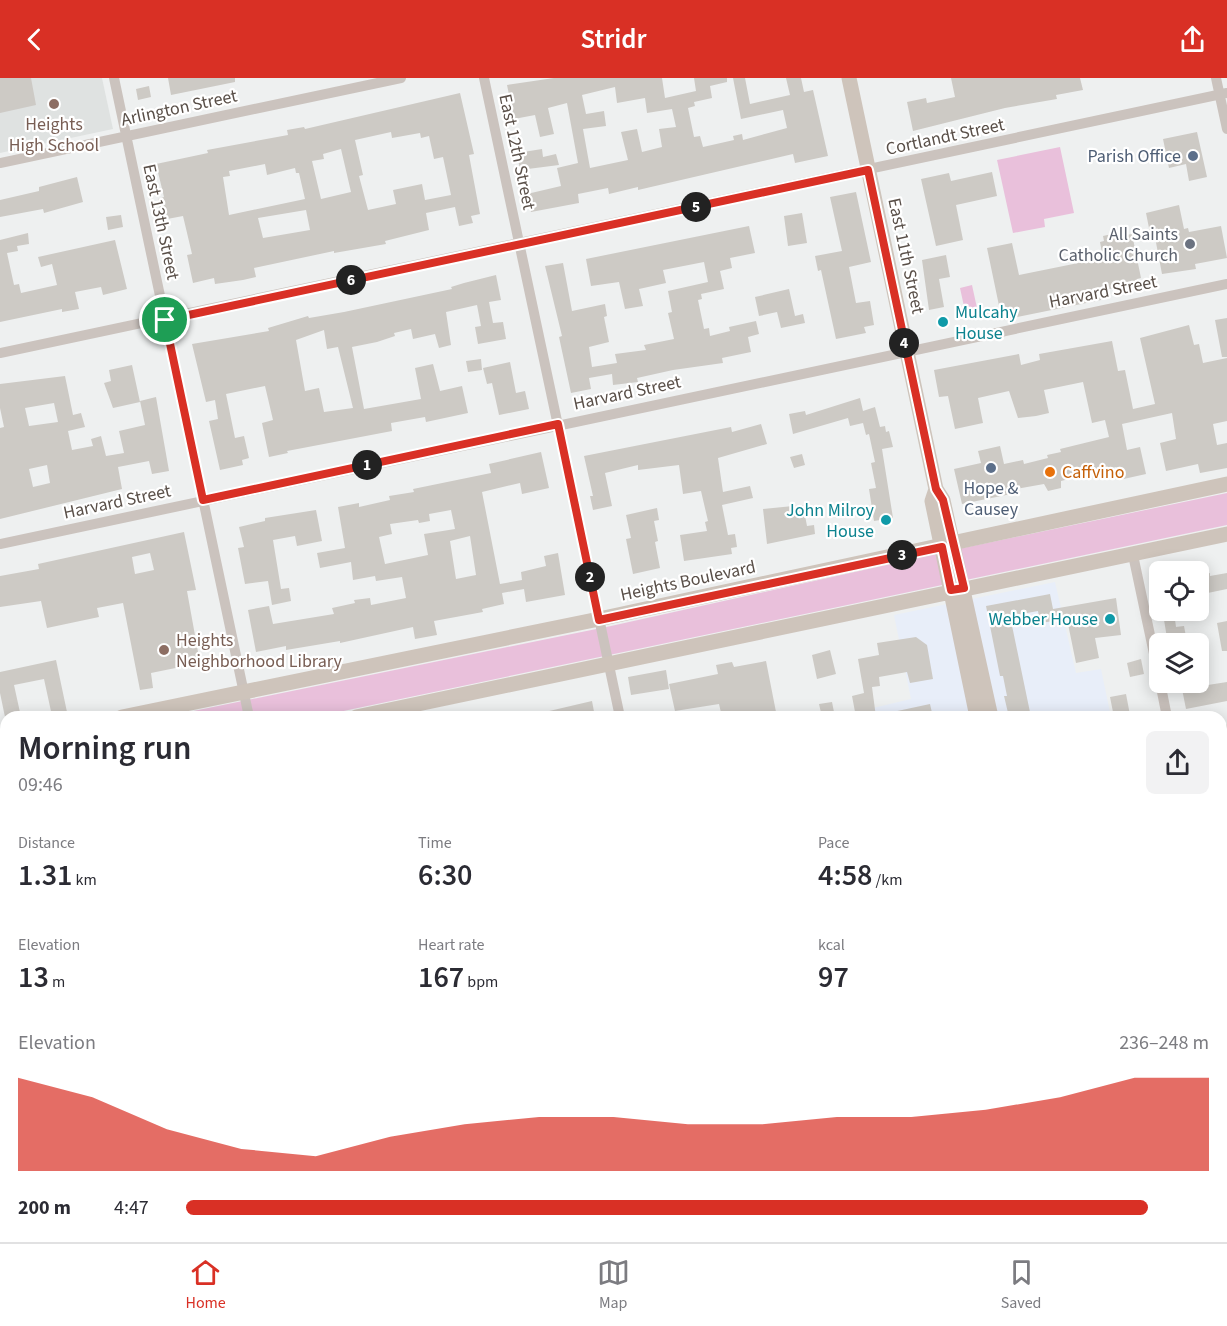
<!DOCTYPE html>
<meta charset="utf-8">
<style>
body{margin:0;font-family:"Source Sans 3",sans-serif;background:#f2f2f3;color:#2b2b33;height:100vh;display:flex;flex-direction:column;font-size:22px;white-space:nowrap}
*{box-sizing:border-box;margin:0}
p{font-size:20px;color:#7c7c81}
.icon{flex:none;width:33px;height:33px;fill:none;stroke:currentColor;stroke-width:2;stroke-linecap:round;stroke-linejoin:round}
.map{position:relative;flex:1;overflow:hidden}
.drawer{position:absolute;left:0px;top:633px;width:1227px;height:531px;display:flex;flex-direction:column;background:#fff;border-radius:18px 18px 0 0;box-shadow:0 3px 15px #0003}
.drawer>*{flex:none}
.buttons{position:absolute;left:1149px;top:483px;display:grid;gap:12px}
.buttons a{display:grid;place-items:center;width:60px;height:60px;border-radius:9px;background:#fff;box-shadow:0 3px 15px #0003;font-size:30px}
.pin{position:absolute;display:grid;place-items:center;width:51px;height:51px;color:#fff;margin:-26px;border:3px solid #fff;border-radius:50%;box-shadow:0 2px 6px #0007}
.km{position:absolute;width:30px;height:30px;margin:-15px;border-radius:50%;background:#222;color:#fff;font-size:16px;line-height:30px;text-align:center}
.round{display:grid;place-items:center;flex:none;width:63px;height:63px;border-radius:9px;background:#f2f2f3}
.headline{display:flex;align-items:center;justify-content:space-between;height:102px;padding:0 18px}
h1{font-size:33px;font-weight:600;line-height:45px}
.stats{display:grid;grid-template-columns:repeat(3,1fr);gap:9px;height:102px;padding:6px 18px}
.stats div{display:grid;align-content:center}
.stats b{font-size:30px;font-weight:600}
.stats small{font-size:16px;font-weight:400}
.stats p{font-size:16px}
.chart{height:168px;padding:12px 18px}
.chart p{display:flex;justify-content:space-between}
.chart svg{width:100%;height:108px;margin-top:6px;fill:#d93025;opacity:.7}
ul{padding:0 18px;list-style:none;font-size:20px}
li{display:grid;grid-template-columns:96px 72px 1fr;align-items:center;height:45px}
li i{height:15px;border-radius:8px;background:#d93025}
header{display:flex;justify-content:space-between;align-items:center;height:78px;padding:0 18px;background:#d93025;color:#fff;font-size:27px;font-weight:600}
.dock{display:flex;justify-content:space-around;align-items:center;height:84px;border-top:2px solid #e1e1e2;background:#fff;font-size:16px;color:#7c7c81}
.dock a{display:grid;justify-items:center;gap:3px}
.dock .on{color:#d93025}
.map>svg:first-child{display:block}
.commercial{fill:#e8eef9}
.education{fill:#dfe2e1}
.green{fill:#e9c0db}
.building{fill:#cdcac5;fill-rule:evenodd}
.lines{fill:none;stroke-linecap:round;stroke-linejoin:round}
.minor{stroke:#cbc3be;stroke-width:10}
.secondary{stroke:#cec4bb;stroke-width:15}
.route-casing{stroke:#fff;stroke-width:12}
.route{stroke:#d93025;stroke-width:8}
.education-dot{fill:#8d6e63;stroke:#fff;stroke-width:2}
.service-dot{fill:#5c6f8a;stroke:#fff;stroke-width:2}
.worship-dot{fill:#6b7280;stroke:#fff;stroke-width:2}
.culture-dot{fill:#0f9aa8;stroke:#fff;stroke-width:2}
.food-dot{fill:#e8710a;stroke:#fff;stroke-width:2}
.labels{text-anchor:middle;dominant-baseline:central;stroke-width:4.5;stroke-linejoin:round;paint-order:stroke}
.street-label{font-size:18px;fill:#594f48;stroke:#fff}
.education-label{font-size:18px;fill:#785e54;stroke:#fff}
.service-label{font-size:18px;fill:#4e5e75;stroke:#fff;text-anchor:end}
.worship-label{font-size:18px;fill:#5b616d;stroke:#fff;text-anchor:end}
.culture-label{font-size:18px;fill:#0d838f;stroke:#fff;text-anchor:end}
.food-label{font-size:18px;fill:#c56008;stroke:#fff;text-anchor:start}
</style>
<header><svg class="icon" aria-label="back" viewBox="0 0 24 24"><path d="M15 5l-7 7 7 7"/></svg>Stridr<svg class="icon" aria-label="share" viewBox="0 0 24 24"><path d="M12 15V3M7 8l5-5 5 5M5 13v7h14v-7"/></svg></header>
<div class="map">
<svg width="1227" height="1164" viewBox="0 0 1227 1164">
<rect width="100%" height="100%" fill="#eef0f0"/>
<path class="commercial" d="M1055,504l21,91 25,-4 10,48h-276l76,-18 -17,-84z
M0,849l6,30v124l-6,1z"/>
<path class="education" d="M0,0h102l11,51 -113,24z"/>
<path class="green" d="M1060,69l14,66 -30,6 1,8 -32,6 -16,-73z
M972,207l5,23 -12,3 -5,-23z
M1227,415v32l-912,192h-151l447,-91 352,-78z"/>
<path class="building" d="M0,0h31l5,27 -36,8z
M168,0h67v4l-64,13z
M554,0h108l3,20 31,-7 -2,-13h33v4l-17,4 2,12 -18,4 1,4 -7,2 6,29 6,-1 3,11 31,-7 -1,-4 9,-2 1,6 44,-12 -4,-18 -42,9 -8,-41h12l5,26 40,-9 -4,-17h15l3,14 9,-2 15,66 -33,7 -2,-9 -155,36v-3l-29,7 -1,-6 -30,6 1,9 -48,9 -4,-18 34,-8 -4,-18 21,-5 -11,-60 -19,5 6,26 -14,3 -5,-22 -21,4 -7,-34zM615,9l2,16 28,-5 2,15 25,-4 4,18 -17,2 3,18 -20,5 -5,-23 -16,3 7,28 -38,8 -7,-39 23,-3 -2,-15 -18,3 -4,-19z
M951,0h129l3,12 -27,5 1,4 -52,9 -92,23 -6,-29 19,-4 1,5 28,-6z
M149,8l2,11 -13,3 -2,-11z
M460,15l14,61 -5,1 11,59 -9,2 2,7 -14,3 -4,-19 -29,6 3,17 -44,11 1,3 -52,9v-2l-80,17 2,9 -13,3 -28,4 -1,-6 -21,5 -6,-28 5,-1 -9,-38 -21,4 -4,-21 6,-2 -8,-33 52,-11 -1,-3 81,-15 -1,-5 17,-3 1,2zM391,54l1,6 28,-5 1,5 8,-2 5,23 9,-2 8,38 -26,5 -3,-16 -29,6 3,14 -28,6 -9,-34 4,-1 -8,-35zM341,71l10,43 -30,7 -9,-38 12,-2 -1,-5zM265,86l2,11 28,-7 1,5h3l6,26 -76,16 -6,-38 7,-1 -1,-5zM306,132l4,20 -47,8 -5,-20z
M1197,54l10,45 -18,4 -3,-17 -17,4 -6,-29z
M542,71l1,8 13,-3 3,11 -39,5 -3,-17z
M992,94l5,24 -41,9 7,35 -27,6 -15,-67 28,-6 2,8z
M77,99l6,25 -39,11 -1,-4 -43,8v-17l39,-9v-4z
M856,114l15,70 -22,5 7,36 14,-2 4,24 -10,2 2,6 -30,6 -15,-69 -3,1 -3,-15 27,-5 -12,-54z
M1179,127l5,24 4,-1 1,4 32,-6 6,32 -32,6 1,5 -34,5 -8,-42 -4,1 -4,-20z
M802,135l5,30 -19,3 -4,-30z
M121,137l2,12 -15,3 -2,-13z
M749,148l6,27 -25,5 2,10 -12,3 4,18 -23,5 1,5 -4,1 6,29 5,-1 1,8 20,-5 -1,-4 27,-6 3,13 -11,3 3,15 -29,6 1,5 -50,7 -36,8 1,4 -25,3 -1,-11 -23,4 2,11 -20,4 -12,-56 3,-1 -17,-70 18,-3 9,48 33,-7 2,12 -3,1 5,25 -20,5 3,20 25,-4 -2,-9 31,-4 -2,-5 30,-6 -6,-26 4,-1 -4,-21 40,-9 -4,-20 -41,8 3,13 -27,6 4,17 -18,3 -6,-27 -28,4 -5,-27z
M1125,153l1,4 6,-1 9,44 -4,1v5l-38,7 2,9 -99,20 -15,-72 25,-5 7,32 84,-17 -3,-16 4,-1 -1,-5z
M28,155l1,11 -12,2 1,5 -11,2 7,32 5,-1 2,9 36,-8 -5,-21 -11,3 -3,-10 77,-17 12,49 -24,6 -2,-8 -26,5 4,17 -17,3v-3l-62,13v-82z
M946,177l4,22 -11,2 5,28 -15,3 -7,-50z
M496,197l5,25 -12,2 4,21 10,-1 3,17 -28,5 -3,-17 6,-1 -4,-21 -31,7 5,33 -12,3 -4,-14 -22,5 -2,-10 -17,4 1,3 -18,6 -25,5 12,62 57,-10 -6,-31 18,-4 7,27 22,-5 6,27 -42,9 -1,-5 -34,6 1,8 -105,20 1,2 -19,4 -7,-34 11,-3 -8,-34 -39,8 9,44 9,-2 5,22 -7,2 1,5 -23,5 -11,-49 9,-2 -3,-19 -9,2 -14,-58 77,-13 -1,-3 40,-12 1,2 35,-6 108,-23 -1,-2 13,-4zM324,252l3,19 11,-2 15,61 -29,4 -5,-24 -14,3 -9,-51z
M789,211l6,27 8,-2 2,9 -24,5 -4,-16 -18,4 -4,-19z
M1227,240v39h-5l-7,-37z
M1189,247l5,20 5,-1 4,19 24,-5v63l-14,3 4,21 10,-2v25l-27,5 -2,-9 -32,7 -6,-28 16,-4 -4,-26 -50,11 5,26 13,-3 6,27 -27,6 -3,-13 -55,14v7l-13,3 -4,-7 -34,6 1,4 -49,10 -8,-35 27,-6 -3,-12 22,-5 4,18 19,-4 1,4 24,-6 -1,-3 14,-3 -1,-3 49,-12 -4,-17 -13,3 -9,-41 -39,8 5,23 -13,3 -18,2 -9,-27 -31,7 5,25 -28,6 -7,-33 -9,1 -5,-27 85,-16 2,11 19,-5 -1,-6 73,-13 6,30 7,-1 8,39 22,-5 -15,-66z
M481,281l1,11 -14,2 -2,-11z
M510,284l6,31 9,-2 4,18 -30,6 -7,-32 -5,1 -4,-16z
M132,287l8,37 -27,6 -9,-25 7,-2 -2,-11z
M65,298l8,39 8,-2 4,14 -17,4 4,19 21,-4 -2,-7 10,-3 5,20 18,-3 -5,-22 26,-6 -5,-24 16,-4 13,74 -17,3 -3,-13 -31,6 4,22 -122,30v-91l4,-1 -4,-19v-24zM54,325l4,19 -29,4 -4,-18zM47,387l3,18 -17,4 -4,-18z
M860,320l3,13 12,-4 5,20 5,-1 1,6 3,-1 4,16 -11,2 11,69 -19,3 -5,-32 7,-1 -5,-25 4,-1 -6,-28 -3,1 -3,-12 -13,3 -2,-8 -55,16 -4,-20 16,-3 1,4z
M761,346l6,20 -49,14 5,34 27,-6 3,12 -31,7 6,30 7,-1 2,13 -6,1 1,6 -48,7 -4,-26 27,-4 -2,-9 3,-1 -7,-30 -18,3 -4,-29 -41,5v-5l-33,8 7,33 -19,4 -3,-14h3l-9,-40 147,-29 1,5z
M541,374l8,36 -27,6 -2,-11 -38,9 18,92 22,-4 -1,-8 25,-6 -2,-10 14,-3 7,42 -39,7 -2,-13 -22,4 2,11 -22,5 1,3 -49,9 3,14 -22,4 -2,-12 -73,16v-2l-54,9v-4l-30,6 -8,-42 21,-4 4,18 61,-10 -2,-6 23,-5 -1,-3 16,-2 1,7 35,-7 -4,-21 -26,4 -1,-5 -22,4 -2,-18 -31,6 -3,-15 28,-5 -7,-41 21,-4v4l31,-7 -1,-4 25,-4 -1,-3 78,-16 -2,-9zM451,432l4,19 -31,5 4,21 -43,9 -6,-27 13,-3 -2,-10 28,-4 1,3 11,-2 -1,-7zM470,458l6,39 -20,4 -6,-38z
M802,376l3,11 -11,3 -4,-11z
M803,427l4,21 7,-1 1,9 -48,10 -4,-35z
M657,430l2,12 -5,1 4,20 -3,1 5,26 -27,6 -7,-35 5,-1 -5,-23z
M316,432l6,31 -25,5 -2,-10 -22,4 8,49 8,-1 2,13 -19,4 -4,-24 -23,3 -7,-36 6,-1 -5,-20 26,-6v-3z
M184,454l12,58 -9,1 13,72 -49,10 2,15 -13,2 -17,-87 -26,5 2,9 -52,11 -6,-27 -41,6v-31l39,-7 -1,-5zM150,475l4,17 -19,4 -3,-17z
M1210,495v3l17,-3v16l-29,6v-19z
M1050,516l3,15 63,-11 5,37 -26,3 4,20 -23,5 -9,-44 -27,4 -2,-12 -28,5 21,101h-22l-5,-21h3l-4,-20h-3l-14,-70z
M1174,534l2,15 8,-1 3,16 -19,2 -5,-30z
M1227,543v30h-5l-5,-28z
M916,559l11,8 6,34 -23,4 -3,-11 -28,5 1,9 -8,1 4,30h-20l-4,-21 12,-3 -6,-34 21,-4 -2,-12z
M830,572l6,24 -19,5 -5,-24z
M1141,581l3,15 -14,3 -3,-14z
M56,582l11,52 -15,4 -8,-37 -30,6 7,32h-16l-5,-24v-21z
M766,583l11,56h-55l-3,-13 -44,7 -6,-27 49,-10 -2,-9 16,-3 2,5z
M666,592l3,19 -38,6 -3,-18z
M1191,604l4,5 32,-5v19l-41,8 -5,-25z
M1126,616l4,21 -16,2 -4,-20z
M592,623l3,16h-49l-1,-5z
M832,624l3,15h-13l-3,-13z
M930,626l3,13h-45v-4z"/>
<g class="lines">
<path class="minor" d="M114,0l135,639
M484,0l136,639
M1216,0l11,51
M0,85l401,-85
M0,275l1227,-260
M0,466l1227,-260
M1133,477l27,127
M1160,604l7,35
M1221,845l6,-2
M1221,1037l6,-1
M0,1102l6,-1
M360,1158l1,6
M728,1158l2,6
M616,1164l28,-6"/>
<path class="secondary" d="M849,0l87,411 7,11 48,217
M936,411l-4,12 45,216
M122,639l477,-98 628,-135
M356,639l871,-183
M1221,655l6,-1
M0,666l6,-1
M0,714l6,-2
M0,914l6,-1
M1094,1158l1,6"/>
</g>
<g class="lines">
<g class="route-casing">
<path id="route" d="M868,92l68,319 7,11 21,88 -13,2 -9,-43 -343,73 -41,-196 -355,76 -38,-180z"/>
</g>
<use href="#route" class="route"/>
</g>
<g class="education-dot">
<circle cx="54" cy="26" r="6"/>
<circle cx="164" cy="572" r="6"/>
</g>
<g class="service-dot">
<circle cx="1193" cy="78" r="6"/>
<circle cx="991" cy="390" r="6"/>
</g>
<circle class="worship-dot" cx="1190" cy="166" r="6"/>
<g class="culture-dot">
<circle cx="943" cy="244" r="6"/>
<circle cx="886" cy="442" r="6"/>
<circle cx="1110" cy="541" r="6"/>
</g>
<circle class="food-dot" cx="1050" cy="394" r="6"/>
<g class="labels">
<g class="street-label">
<text transform="translate(179 30) rotate(-12)">Arlington Street</text>
<text transform="translate(945 59) rotate(-12)">Cortlandt Street</text>
<text transform="translate(517 74) rotate(78)">East 12th Street</text>
<text transform="translate(161 144) rotate(78)">East 13th Street</text>
<text transform="translate(906 178) rotate(78)">East 11th Street</text>
<text transform="translate(1103 214) rotate(-11)">Harvard Street</text>
<text transform="translate(627 315) rotate(-12)">Harvard Street</text>
<text transform="translate(117 424) rotate(-12)">Harvard Street</text>
<text transform="translate(688 503) rotate(-12)">Heights Boulevard</text>
</g>
<g class="education-label">
<text x="54" y="46">Heights<tspan x="54" dy="21">High School</tspan></text>
<text x="176" y="562" text-anchor="start">Heights<tspan x="176" dy="21">Neighborhood Library</tspan></text>
</g>
<g class="service-label">
<text x="1181" y="78">Parish Office</text>
<text x="991" y="410" text-anchor="middle">Hope &amp;<tspan x="991" dy="21">Causey</tspan></text>
</g>
<g class="worship-label">
<text x="1178" y="156">All Saints<tspan x="1178" dy="21">Catholic Church</tspan></text>
</g>
<g class="culture-label">
<text x="955" y="234" text-anchor="start">Mulcahy<tspan x="955" dy="21">House</tspan></text>
<text x="874" y="432">John Milroy<tspan x="874" dy="21">House</tspan></text>
<text x="1098" y="541">Webber House</text>
</g>
<g class="food-label">
<text x="1062" y="394">Caffvino</text>
</g>
</g>
</svg>
<div class="buttons">
<a><svg class="icon" aria-label="locate" viewBox="0 0 24 24"><circle cx="12" cy="12" r="6"/><path d="M12 2v4M12 18v4M2 12h4M18 12h4"/></svg></a>
<a><svg class="icon" aria-label="layers" viewBox="0 0 24 24"><path d="M12 4l9 5-9 5-9-5zM3 14l9 5 9-5"/></svg></a>
</div>
<div class="pin" style="left:165px;top:242px;background:#1e9e55"><svg class="icon" aria-label="arrive" viewBox="0 0 24 24"><path d="M6 21V4h12l-3 4 3 4H6"/></svg></div>
<b class="km" style="left:367px;top:387px">1</b>
<b class="km" style="left:590px;top:499px">2</b>
<b class="km" style="left:902px;top:477px">3</b>
<b class="km" style="left:904px;top:265px">4</b>
<b class="km" style="left:696px;top:129px">5</b>
<b class="km" style="left:351px;top:202px">6</b>
<section class="drawer">
<div class="headline"><div><h1>Morning run</h1><p>09:46</p></div><a class="round"><svg class="icon" aria-label="share" viewBox="0 0 24 24"><path d="M12 15V3M7 8l5-5 5 5M5 13v7h14v-7"/></svg></a></div>
<div class="stats">
<div><p>Distance</p><b>1.31<small> km</small></b></div>
<div><p>Time</p><b>6:30</b></div>
<div><p>Pace</p><b>4:58<small> /km</small></b></div>
</div>
<div class="stats">
<div><p>Elevation</p><b>13<small> m</small></b></div>
<div><p>Heart rate</p><b>167<small> bpm</small></b></div>
<div><p>kcal</p><b>97</b></div>
</div>
<div class="chart"><p><span>Elevation</span>236–248 m</p>
<svg viewBox="0 0 160 44" preserveAspectRatio="none"><path d="M0 44V6L10 14L20 27L30 35L40 38L50 30L60 25L70 22L80 22L90 25L100 25L110 22L120 22L130 19L140 14L150 6L160 6V44z"/></svg>
</div>
<ul>
<li><b>200 m</b>4:47<i style="width:94%"></i></li>
</ul>
</section>
</div>
<nav class="dock">
<a class="on"><svg class="icon" aria-label="home" viewBox="0 0 24 24"><path d="M3 11l9-7 9 7M6 9v11h12V9"/></svg>Home</a>
<a><svg class="icon" aria-label="map" viewBox="0 0 24 24"><path d="M3 6l6-2 6 2 6-2v14l-6 2-6-2-6 2zM9 4v14M15 6v14"/></svg>Map</a>
<a><svg class="icon" aria-label="saved" viewBox="0 0 24 24"><path d="M7 4h10v16l-5-4-5 4z"/></svg>Saved</a>
</nav>
